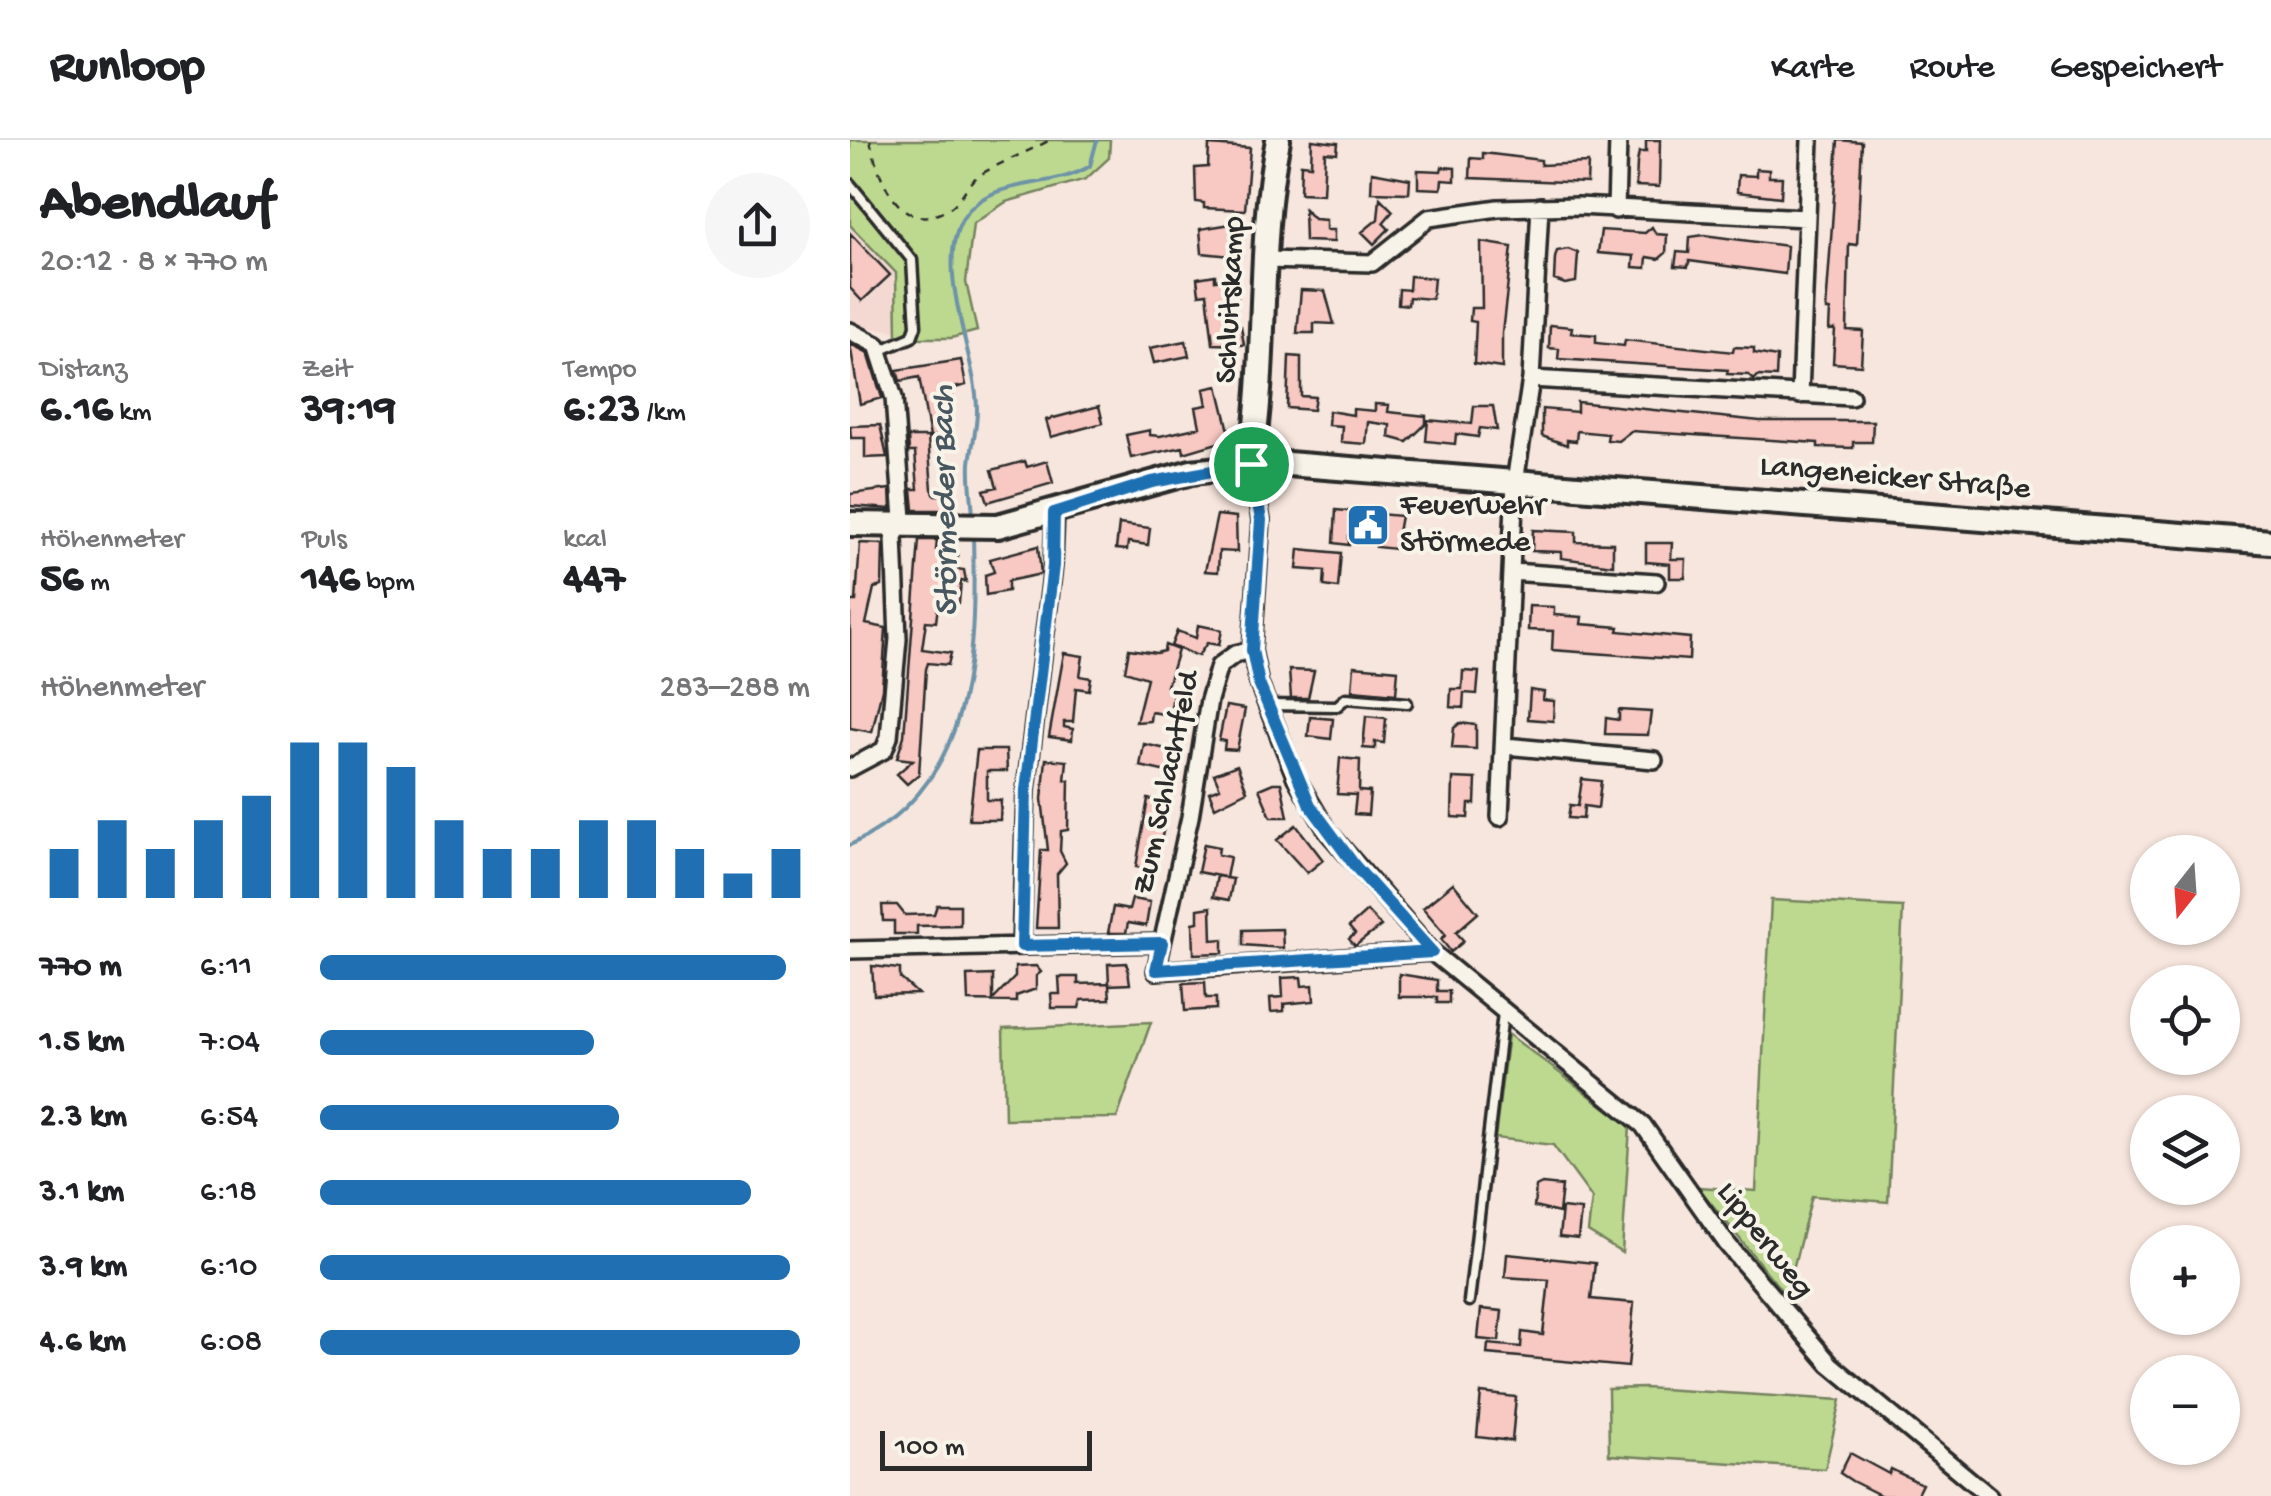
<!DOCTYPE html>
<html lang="de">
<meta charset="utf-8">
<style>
body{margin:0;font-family:"Gochi Hand",sans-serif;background:#f6f6f6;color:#202124;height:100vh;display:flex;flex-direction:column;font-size:38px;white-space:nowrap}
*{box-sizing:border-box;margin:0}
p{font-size:32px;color:#757577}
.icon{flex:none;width:55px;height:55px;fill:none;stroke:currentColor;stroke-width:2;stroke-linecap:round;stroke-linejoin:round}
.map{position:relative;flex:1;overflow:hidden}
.panel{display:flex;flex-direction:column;background:#fff;width:850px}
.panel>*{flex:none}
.needle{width:65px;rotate:197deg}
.fabs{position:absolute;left:1280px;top:695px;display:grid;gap:20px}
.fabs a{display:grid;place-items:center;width:110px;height:110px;border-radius:50%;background:#fff;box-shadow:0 2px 8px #0004;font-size:50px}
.scale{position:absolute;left:30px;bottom:25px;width:212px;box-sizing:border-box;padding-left:10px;border:5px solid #2b2b2b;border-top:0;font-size:28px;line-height:35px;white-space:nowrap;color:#2b2b2b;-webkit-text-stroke:8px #f7f3e8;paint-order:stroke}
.pin{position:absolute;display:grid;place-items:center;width:85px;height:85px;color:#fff;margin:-42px;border:5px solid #fff;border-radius:50%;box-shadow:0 2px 10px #0007}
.round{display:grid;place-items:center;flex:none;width:105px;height:105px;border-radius:52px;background:#f6f6f6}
.summary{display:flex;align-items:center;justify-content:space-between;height:170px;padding:0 40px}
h1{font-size:55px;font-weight:700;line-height:75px}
.stats{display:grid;grid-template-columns:repeat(3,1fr);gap:15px;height:170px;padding:10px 40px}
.stats div{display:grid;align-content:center}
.stats b{font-size:42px;font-weight:700}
.stats small{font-size:28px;font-weight:400}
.stats p{font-size:28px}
.chart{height:280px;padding:20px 40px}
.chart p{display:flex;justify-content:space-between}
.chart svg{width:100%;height:180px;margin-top:10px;stroke:#1f6fb2;stroke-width:6}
ul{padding:0 40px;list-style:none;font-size:32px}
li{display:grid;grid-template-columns:160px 120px 1fr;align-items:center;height:75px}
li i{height:25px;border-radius:12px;background:#1f6fb2}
header{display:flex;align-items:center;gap:60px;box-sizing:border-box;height:140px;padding:0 50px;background:#fff;border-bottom:2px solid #e0e0e0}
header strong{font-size:48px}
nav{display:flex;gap:55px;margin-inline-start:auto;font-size:35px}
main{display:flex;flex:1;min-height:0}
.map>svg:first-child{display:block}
.built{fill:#f3d9d2}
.green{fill:#bdd990;stroke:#74825e;stroke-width:2.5}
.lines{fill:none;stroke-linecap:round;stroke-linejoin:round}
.stream{stroke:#6e93a8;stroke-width:4}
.building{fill:#f8c8c2;stroke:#2b2b2b;stroke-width:2.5}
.lane-casing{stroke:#2b2b2b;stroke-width:15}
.street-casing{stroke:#2b2b2b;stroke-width:22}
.secondary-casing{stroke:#2b2b2b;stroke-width:30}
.path{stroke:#2b2b2b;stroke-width:2.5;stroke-dasharray:8 8;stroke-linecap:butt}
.lane{stroke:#f7f3e8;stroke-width:8}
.street{stroke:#f7f3e8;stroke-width:15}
.secondary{stroke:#f7f3e8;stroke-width:22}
.route-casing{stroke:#fff;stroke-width:20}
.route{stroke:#1f6fb2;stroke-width:12}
.labels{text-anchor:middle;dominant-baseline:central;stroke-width:8;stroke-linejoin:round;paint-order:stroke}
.street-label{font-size:32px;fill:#2b2b2b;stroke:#f7f3e8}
.poi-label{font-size:32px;fill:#2b2b2b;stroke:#f7f3e8;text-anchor:start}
.water-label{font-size:35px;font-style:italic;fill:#47565f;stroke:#f7f3e8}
</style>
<header>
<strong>Runloop</strong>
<nav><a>Karte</a><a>Route</a><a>Gespeichert</a></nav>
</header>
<main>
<section class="panel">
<div class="summary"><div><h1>Abendlauf</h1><p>20:12 · 8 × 770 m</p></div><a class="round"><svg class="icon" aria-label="share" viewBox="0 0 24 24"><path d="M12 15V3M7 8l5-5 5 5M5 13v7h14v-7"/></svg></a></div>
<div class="stats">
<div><p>Distanz</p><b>6.16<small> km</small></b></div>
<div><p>Zeit</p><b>39:19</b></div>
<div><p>Tempo</p><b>6:23<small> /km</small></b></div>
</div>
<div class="stats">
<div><p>Höhenmeter</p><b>56<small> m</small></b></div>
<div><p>Puls</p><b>146<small> bpm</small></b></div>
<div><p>kcal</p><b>447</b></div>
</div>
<div class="chart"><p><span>Höhenmeter</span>283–288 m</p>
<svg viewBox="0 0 160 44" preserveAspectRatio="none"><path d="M5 44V32M15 44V25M25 44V32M35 44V25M45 44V19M55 44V6M65 44V6M75 44V12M85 44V25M95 44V32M105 44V32M115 44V25M125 44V25M135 44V32M145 44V38M155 44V32"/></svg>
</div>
<ul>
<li><b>770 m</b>6:11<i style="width:95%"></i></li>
<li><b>1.5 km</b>7:04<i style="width:56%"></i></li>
<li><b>2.3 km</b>6:54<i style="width:61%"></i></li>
<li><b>3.1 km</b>6:18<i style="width:88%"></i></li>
<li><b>3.9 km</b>6:10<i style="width:96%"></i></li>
<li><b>4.6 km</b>6:08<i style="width:98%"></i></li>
</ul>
</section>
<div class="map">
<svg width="1421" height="1356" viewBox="0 0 1421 1356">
<rect width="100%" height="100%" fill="#f7e6dd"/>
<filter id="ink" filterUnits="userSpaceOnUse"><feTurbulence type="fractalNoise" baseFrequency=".01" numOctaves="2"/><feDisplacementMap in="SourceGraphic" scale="20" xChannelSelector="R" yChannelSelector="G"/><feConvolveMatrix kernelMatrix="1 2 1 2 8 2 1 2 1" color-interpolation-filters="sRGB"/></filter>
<g filter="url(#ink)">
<path class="built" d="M0,59l82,126 -38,6 -44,-6z"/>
<path class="green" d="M0,0h260l-1,18 -23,21 -80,23 -33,22 -7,58 11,49 -26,7h-54l-1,-65 -46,-48z
M921,760l132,7 -15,295 -76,-6 -26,100 -88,-109 58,4z
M301,882l-34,96 -112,1 -2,-90z
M658,894l122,92 -8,127 -34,-21 4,-34 -39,-53 -58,-7z
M794,1248l197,12 -16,69 -216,-14 -1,-66z"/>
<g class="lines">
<path class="stream" d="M123,376c-1,-18 -4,-35 -3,-53 2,-18 7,-35 7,-53 0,-54 -46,-146 -12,-195 28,-39 88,-25 125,-49l7,-26
M0,705c124,-57 126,-189 123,-309"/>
</g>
<path class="building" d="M462,0l26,3 -1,10 -12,-1 -2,42 -23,-1 1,-29 10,1z
M796,0h14l-1,47 -23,-1 1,-23 2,-11h7z
M988,0l24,2 -5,103 -8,-1 -2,86 16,1 -2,34 -28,-2 2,-34 -6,1 1,-20h-4z
M359,5l41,3 -5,62 -41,-2v-5l-8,-1 -1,-34 13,-1z
M633,13l58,7v5l47,-2 -1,20 -117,-5 1,-20 12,1z
M592,27l13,1v13l-13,-1 -1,9 -23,-1v-18l23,1z
M906,29l13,1v7h13l-1,20 -44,-5 1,-17 18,1z
M522,32l38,7 -1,14 -38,-1z
M530,58l13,13 -10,12 6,6 -15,15 -12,-12 16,-13z
M454,69l10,10 12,1v10h8v12l-29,-1z
M381,84v14l12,1 -2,18 -39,-4 -2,-24z
M802,87l4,7 11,1 -1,18 -7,6 -12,-2 -1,11 -13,-1 1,-11 -36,-3 3,-23 44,3z
M0,93l40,42 -28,26 -12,-13z
M854,95l83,11 -2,28 -96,-13 -1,6 -13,-1 2,-14 12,1 1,-16z
M631,102l31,5 -10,86v35l-28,-4 2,-42 -6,-1 1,-13h11z
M718,109l10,4 -2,29 -11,2 -11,-4 1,-22 2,-7z
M365,135v5l21,-3 2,20h-6l3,29h6l3,19 -31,-1 -6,-51 -8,1 -2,-16z
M560,136l24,2 -2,21 -23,-2 -1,8 -10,-1 1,-15 10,1z
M451,150l24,1 9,33 -20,-1v10h-17z
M700,185l22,2 -1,6 25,2v8l28,3 1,-6 108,12 1,-5 20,1v5l23,4 -1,20 -18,-1 -4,4 -5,-5 -22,-1 1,-4 -170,-11 1,-10 -10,-1z
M336,201l3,15 -35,7 -4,-15z
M0,204l18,9 14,45 -22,6z
M439,216l12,1v39l14,1 -2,13 -26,-2z
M111,220l5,25 -15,4 2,23 -7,2 4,20 -20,3 -11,-60 -19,4 -3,-11z
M368,246l13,53 -47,14 -1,-6 -52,11 -5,-23 24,-5v5l10,1 40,-9 -4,-20 11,-2 -3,-16z
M727,262l183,19h113l-1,21h-19v6l-35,-1v-4l-187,-12 -13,10 -11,-1 1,-6 -31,-3 -1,10 -9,-1v5l-25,-9v-27l35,3z
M525,264l14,1 -1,7 38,4v8l-19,18 -18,-5 1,-12 -22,-3 -2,22 -25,-2 1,-16 -14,-1 1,-14 24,4v-6l22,2z
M249,266l4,17 -52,14 -5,-17z
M624,266h19l4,24 -17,-2 -2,9 -22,-3 -1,10 -29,-3 2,-21 44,4z
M30,285l7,32 -22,1v-20h-14l-1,-12z
M58,297h20l4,52 3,6h9l1,15h-31l-2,-21h6l-3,-37h-6z
M175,321l2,6 20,-6 6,22 -65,19 -4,-12 13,-3 -5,-17z
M40,349l1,20 -41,-3v-12z
M486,370l65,6 -6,33 -19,-2 1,-8 -28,-3v9l-15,-2z
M367,375l19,2 1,35 -18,-1 -1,21 -13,-1z
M269,384l31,4 -2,17 -20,-3 -1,8 -11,-1z
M683,390l43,2v10l37,1v22l-52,-7v-6l-29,-1z
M69,400h18l-1,10 22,3 -2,16 8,1 2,12 -5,-1 -2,22 -21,3 -2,16 -10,-1 -4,28 29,4 -3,12 -20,-2 -2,6 -7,105 -12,10 -10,-10 16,-14 -16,-2 7,-22z
M10,403l23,1 -1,42 -8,2 -8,36 20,4 -4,61 -10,43 -22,-4v-127h6z
M796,403h26l-1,16h15l-1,19h-15v-14l-24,-2z
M188,406l3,28 -33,7v10l-22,4 -1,-20 9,-3 -4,-13z
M449,409l42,4 -3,35 -14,-2 1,-15 -28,-2z
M679,466l25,1v8l28,2 -1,7 38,3 -1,4 72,7 -1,22 -137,-10 1,-19 -25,-1z
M348,485l24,5 -3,15 -12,-2 -9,13 -27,-10 6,-15 19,7z
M315,505l13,5 -11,36 7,1 -4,28 -19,-3 -1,9 -14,1 11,-44 -22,-7 4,-22 27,4 8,-2z
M214,513l19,3 -3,20 11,2 -2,12 -13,-2 -3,34h-9v5l9,2 -1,11 -23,-3z
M504,526l44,4 -2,24 -44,-4z
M439,530l25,1 -6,27h-17z
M613,531l16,1 -2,22 -13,-1 -1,15 -13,-1 1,-18h11z
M680,550l14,2 -1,8 11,1 -1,20 -25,-2z
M376,566l19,3 -8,41 -13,-1 1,-8 -6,-1z
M769,570l32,2 -3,23 -43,-1 1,-16 13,2z
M516,576l20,2 -2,25 -9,-1v7l-12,-1z
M460,577l23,2 -2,20 -23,-3z
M610,583l16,2v24l-24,-1 2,-20z
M294,604l31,7 -4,22 -31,-7z
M127,610h29l1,21h-20v29h14l-1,20h-31z
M490,618l20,2 -1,31 11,1 -2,23 -14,-1 2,-19 -19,-1z
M196,619l21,2 -2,19h4l-1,50 -7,1 -1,20 6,12 -9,11 1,54h-22l5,-78h7l-6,-51z
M387,625l10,26 -32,16 -6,-15 11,-4 -6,-14z
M603,638l23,1 -1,25h-6l-1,14 -16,-1z
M732,639l19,2 -3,27 -14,-2 -1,13 -15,-1 2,-13 8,1z
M423,643h8l7,34h-17l-12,-28z
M298,659l21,4 -14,67 -19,-3z
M446,685l27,35 -16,13 -30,-33z
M354,704l15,3 -1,8 12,2 -4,21 7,1 -4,21 -16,-3 4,-21 7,1 -26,-5z
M603,743l25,30 -22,19 8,9 -13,11 -10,-13 5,-4 -23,-27z
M282,759l18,3 -4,24 -18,-3 -2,10h-18l5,-26 16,3z
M32,765h15l8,10 29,-1 3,-9h23v20l-43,1v8h-23v-13h-11z
M361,767l1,33 11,-1v14l-29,1 -1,-31 5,-1v-13z
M517,771l14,15 -26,20 -6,-7 6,-5 -6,-7z
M432,789l1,19 -40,-3v-15z
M277,823l3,21 -21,1 1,14 -29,1 -2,8h-27l-1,-14h9l-1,-17h19v7l31,-1 -1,-19z
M22,826l28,3v9l18,16 -44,1z
M186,826l5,6 -5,4v13l-20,7v6l-48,-1 -1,-25 26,-1v25l22,-23v-10z
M549,834l38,6v11h12v12h-12v-6h-38z
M451,837l1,9 11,-1 1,16 -30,3v7l-13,1 -1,-14 13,-1 -1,-19z
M355,842l1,16h10v11l-31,2 -2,-28z
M692,1044l20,2 -3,27 -25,-6 2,-20z
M712,1068l19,2 -3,29 -19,-2z
M657,1114l88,9 -4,36 43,4 -6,64 -141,-13 1,-10 33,3 1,-15 21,3 6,-55 -44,-3z
M631,1169l21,2 -3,30 -21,-2z
M631,1253l35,4 -4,44 -35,-4z
M1000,1313l39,21 2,-5 31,15 -6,12h-34l-30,-15 -12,-8z"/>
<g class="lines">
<g class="lane-casing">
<path id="lane" d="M0,44l62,76 4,66 -4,11 -33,14
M418,565l69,1 9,-8 61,5
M619,1161l34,-288"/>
</g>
<g class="street-casing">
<path id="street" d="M766,70l2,-70
M417,120l105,3 57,-45 69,-10 80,-2 228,12
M0,191l27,14 17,53 9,121 -9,18 4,102 -9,98 -5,13 -34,18
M681,239l320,18
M950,255l10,-255
M401,324l10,56 -9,130 7,34 37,94 32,54 104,120 211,173 84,119 103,120 159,132
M661,432l145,10
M402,510l-17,4 -16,12 -10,34 -19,117 -34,154 276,-19
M655,606l149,14
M650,677l15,-335 16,-103 9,-173
M171,806l5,-156 27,-224 2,-53
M0,810l312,-7"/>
</g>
<g class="secondary-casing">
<path id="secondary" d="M401,324c17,-107 6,-218 27,-324
M0,384l148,2 193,-54 84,-9 996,79"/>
</g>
<path class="path" d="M20,0c8,36 29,98 78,69 12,-7 16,-19 25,-29 12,-11 59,-30 77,-40"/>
<use href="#lane" class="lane"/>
<use href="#street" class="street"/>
<use href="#secondary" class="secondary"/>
</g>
</g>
<g class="lines" filter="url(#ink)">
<g class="route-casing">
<path id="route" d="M401,324l10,56 -9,130 7,34 51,121 45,61 77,86 -276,18 6,-27 -140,3 4,-156 27,-224 1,-53 98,-31z"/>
</g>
<use href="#route" class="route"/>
</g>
<defs>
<g id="civic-square" transform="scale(2.25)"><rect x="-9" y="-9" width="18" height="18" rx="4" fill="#1f6fb2" stroke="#f7f3e8"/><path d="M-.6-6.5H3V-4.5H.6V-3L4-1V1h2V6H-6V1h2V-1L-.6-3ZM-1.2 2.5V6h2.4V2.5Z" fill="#fff"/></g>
</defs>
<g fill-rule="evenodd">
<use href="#civic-square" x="518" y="385"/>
</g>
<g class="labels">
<g class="street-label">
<text transform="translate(382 160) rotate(-87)">Schluitskamp</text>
<text transform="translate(1045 339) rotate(5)">Langeneicker Straße</text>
<text transform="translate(318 643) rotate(-78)">Zum Schlachtfeld</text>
<text transform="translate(914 1101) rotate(52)">Lipperweg</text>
</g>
<g class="poi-label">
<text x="550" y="367">Feuerwehr<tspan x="550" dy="37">Störmede</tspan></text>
</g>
<g class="water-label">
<text transform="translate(97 361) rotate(-91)">Störmeder Bach</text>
</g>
</g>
</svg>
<div class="fabs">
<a><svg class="needle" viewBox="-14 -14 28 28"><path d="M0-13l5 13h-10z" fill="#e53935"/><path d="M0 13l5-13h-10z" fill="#757577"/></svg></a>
<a><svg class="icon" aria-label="locate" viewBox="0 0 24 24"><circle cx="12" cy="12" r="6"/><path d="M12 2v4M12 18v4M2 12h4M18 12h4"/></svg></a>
<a><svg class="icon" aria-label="layers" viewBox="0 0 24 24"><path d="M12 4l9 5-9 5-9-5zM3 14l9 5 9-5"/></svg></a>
<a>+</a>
<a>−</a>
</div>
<div class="scale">100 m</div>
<div class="pin" style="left:401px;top:324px;background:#1e9e55"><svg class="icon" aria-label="arrive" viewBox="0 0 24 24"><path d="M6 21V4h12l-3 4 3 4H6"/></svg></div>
</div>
</main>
